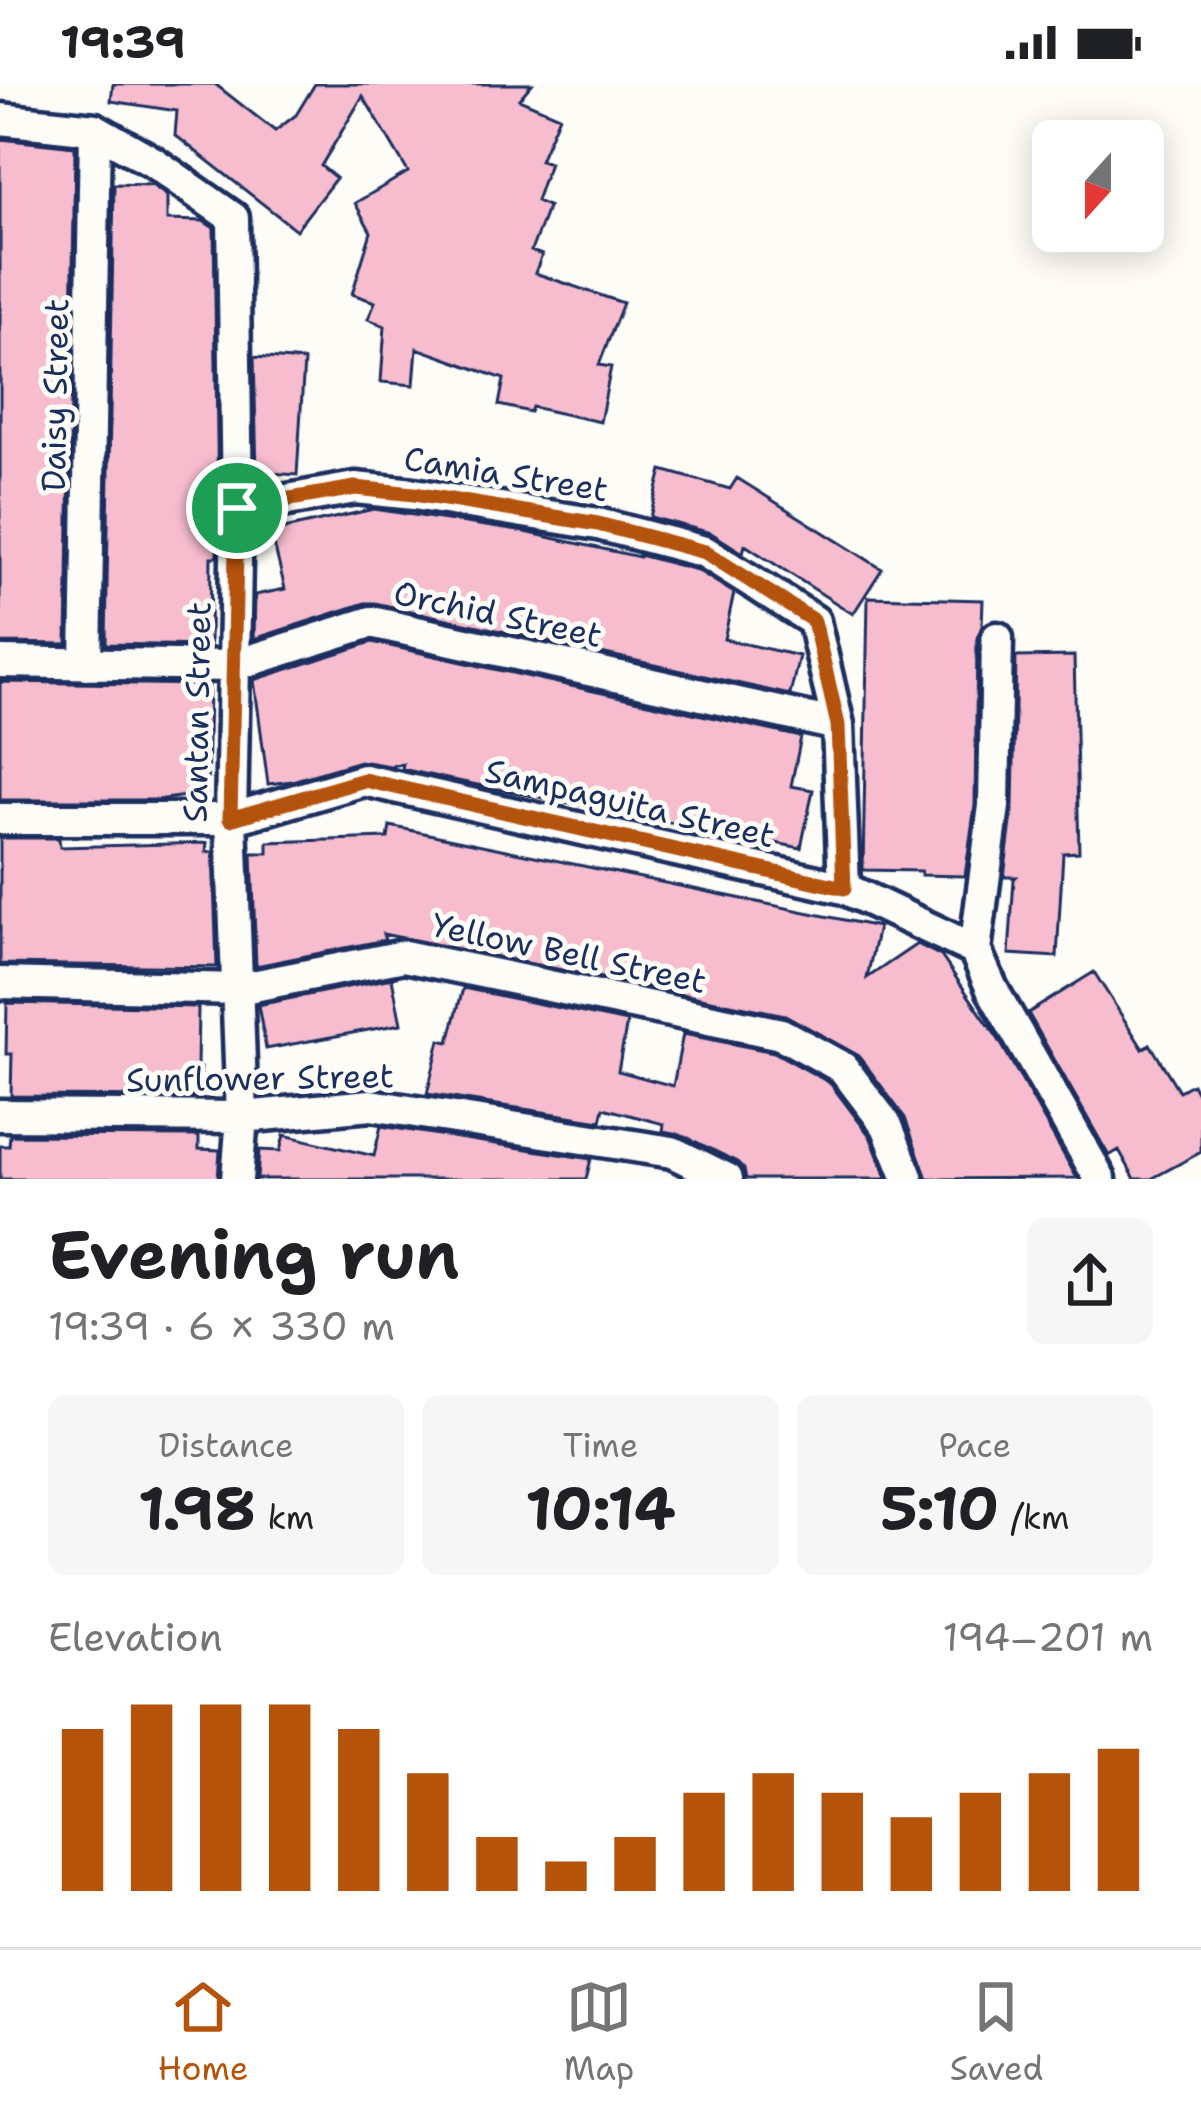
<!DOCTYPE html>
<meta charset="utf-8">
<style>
body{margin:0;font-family:"Shantell Sans",sans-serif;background:#f6f6f6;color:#202124;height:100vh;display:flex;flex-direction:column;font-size:45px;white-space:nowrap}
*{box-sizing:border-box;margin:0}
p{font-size:39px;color:#757577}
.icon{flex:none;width:66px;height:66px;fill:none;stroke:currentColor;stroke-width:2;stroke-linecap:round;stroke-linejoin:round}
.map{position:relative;height:1095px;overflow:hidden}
.panel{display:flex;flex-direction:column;background:#fff;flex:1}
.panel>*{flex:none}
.needle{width:78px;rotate:201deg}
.buttons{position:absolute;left:1032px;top:36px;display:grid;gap:24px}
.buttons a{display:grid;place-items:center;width:132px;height:132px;border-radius:18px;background:#fff;box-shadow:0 6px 30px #0003;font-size:60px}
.pin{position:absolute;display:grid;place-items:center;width:102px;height:102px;color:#fff;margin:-51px;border:6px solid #fff;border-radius:50%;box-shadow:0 3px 12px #0007}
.round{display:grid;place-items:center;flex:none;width:126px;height:126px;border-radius:18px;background:#f6f6f6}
.overview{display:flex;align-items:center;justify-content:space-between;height:204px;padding:0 48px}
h1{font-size:66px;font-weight:700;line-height:90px}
.stats{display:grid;grid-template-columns:repeat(3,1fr);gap:18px;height:204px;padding:12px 48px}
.stats div{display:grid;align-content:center;border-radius:18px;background:#f6f6f6;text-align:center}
.stats b{font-size:60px;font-weight:700}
.stats small{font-size:33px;font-weight:400}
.stats p{font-size:33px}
.chart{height:336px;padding:24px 48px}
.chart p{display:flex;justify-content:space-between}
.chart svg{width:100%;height:216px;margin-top:12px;stroke:#b45309;stroke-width:6}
.status{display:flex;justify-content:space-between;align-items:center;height:84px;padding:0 60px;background:#fff;direction:ltr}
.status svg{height:33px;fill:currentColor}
.tab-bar{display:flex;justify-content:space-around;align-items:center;height:168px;border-top:3px solid #e0e0e0;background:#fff;font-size:33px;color:#757577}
.tab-bar a{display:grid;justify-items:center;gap:6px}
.tab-bar .selected{color:#b45309}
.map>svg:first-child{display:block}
.building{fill:#f7bdcf;stroke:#1b2f5e;stroke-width:3}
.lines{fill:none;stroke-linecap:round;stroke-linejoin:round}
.street-casing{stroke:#1b2f5e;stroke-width:39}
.street{stroke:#fdfcf7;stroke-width:30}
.route-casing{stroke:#fff;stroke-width:24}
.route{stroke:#b45309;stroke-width:15}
.labels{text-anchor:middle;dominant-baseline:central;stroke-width:10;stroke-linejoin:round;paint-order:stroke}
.street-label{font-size:33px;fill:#1b2f5e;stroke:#fdfcf7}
</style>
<div class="status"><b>19:39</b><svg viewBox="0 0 49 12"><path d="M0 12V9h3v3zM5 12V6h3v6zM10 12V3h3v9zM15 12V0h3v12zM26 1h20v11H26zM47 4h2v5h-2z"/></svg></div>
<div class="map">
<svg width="1201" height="1095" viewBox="0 0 1201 1095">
<rect width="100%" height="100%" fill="#fdfcf7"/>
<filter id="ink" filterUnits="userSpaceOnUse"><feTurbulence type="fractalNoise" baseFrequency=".00833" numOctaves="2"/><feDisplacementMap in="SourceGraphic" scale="24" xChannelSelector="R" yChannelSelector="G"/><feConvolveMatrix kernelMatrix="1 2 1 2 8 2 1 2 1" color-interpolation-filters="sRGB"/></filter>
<g filter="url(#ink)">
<path class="building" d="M113,0h102l60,47 21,-16 19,-31h217l-13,15 40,17 -19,44 9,3 -13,38 12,5 -17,45 11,4 -7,18 88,30 -24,62 12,2 -11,55 -68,-15 -2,5 -31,-7 5,-26 -87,-31 -3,37 -33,-3 4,-56 -17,-7 7,-17 -23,-8 19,-62 -16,-29 53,-31 -45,-76 -42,70 15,12 -40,52 -121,-95 2,-24 -66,-10z
M0,55l75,8 -8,497 -67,-1z
M114,100l38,1 15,11v24l36,1 11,7 4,281 -1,48h-6l-1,89 -104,-2z
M254,273l50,4 -7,114 -40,-3z
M662,386l68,19 7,-11 145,91 -29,45 -108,-69 -2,8 -32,-20 -61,-16z
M374,425l151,23 114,25v-2l58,15 37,23 -10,46 75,17 -9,39 -415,-92h-10l-111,36 1,-44 30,-6 -14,-57z
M868,513l115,3 -1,26 -5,12 -2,167 -10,71 -44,-1v-4l-58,-1z
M372,558l429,95 -10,49 22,4 -12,58 -354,-69 -45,-10 1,-5 -13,2 -30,-5 -68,20 -24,3 -14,-104z
M1074,572l5,196 -16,1 -6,104 -48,-3 5,-75 2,-2h-12l9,-70 3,-150z
M0,598l209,3 -2,108 -50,7h-157z
M390,742l488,101 -11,51 50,-34 24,12 58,84 78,138 -150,1 -22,-61 -46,-62 -74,-41 -402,-81 2,6 -129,26 -4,-113h16v-11l120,-4z
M0,754h59l1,9 147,-4 -1,9h7l4,115 -217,-3z
M1094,888l49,77 7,-5 29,47 13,-7 9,17v51l-50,27h-16l-16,-29 -10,6 -81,-143z
M392,894l9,46 -135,25 -8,-44z
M463,904l164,34 -9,49 55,15 10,-52 91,18 56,31 40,53 17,43h-141l-2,-10 -7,-7 -57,-28 -17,-3 1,-7 -60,-16 -3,13 -174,-27 13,-54 9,2z
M7,919l191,4 -1,61h4l-1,29 -189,-1 1,-42h-6z
M381,1042l210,33 -5,20h-329l2,-29 21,1 4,-16 90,21z
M10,1051l189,1v13l21,1 -2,29h-218v-33h9z"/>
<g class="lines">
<g class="street-casing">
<path id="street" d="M0,35l95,10 58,33 80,56 4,291 -6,310 11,298 -5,62
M237,425l118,-21 59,6 184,30 107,28 109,69 24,104 6,163
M0,578l233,4 138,-44 467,103
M86,580l9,-535
M0,735h231l133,-39 480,108 131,62 17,39 108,190
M975,866l19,-144 3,-168
M0,899l238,6 166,-33 377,78 62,34 44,58 21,53
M0,1031l242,2 129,-12 301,47 55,27"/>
</g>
<use href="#street" class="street"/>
</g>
</g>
<g class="lines" filter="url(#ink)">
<g class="route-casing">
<path id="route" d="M355,404l59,6 184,30 107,28 109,69 24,104 6,163 -480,-108 -134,39 7,-311z"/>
</g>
<use href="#route" class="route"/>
</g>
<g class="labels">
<g class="street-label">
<text transform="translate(55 311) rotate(-89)">Daisy Street</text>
<text transform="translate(506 390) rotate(9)">Camia Street</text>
<text transform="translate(498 530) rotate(12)">Orchid Street</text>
<text transform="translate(197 628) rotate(-89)">Santan Street</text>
<text transform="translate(630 719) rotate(13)">Sampaguita Street</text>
<text transform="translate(569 869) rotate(12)">Yellow Bell Street</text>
<text transform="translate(260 994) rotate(-1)">Sunflower Street</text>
</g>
</g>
</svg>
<div class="buttons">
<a><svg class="needle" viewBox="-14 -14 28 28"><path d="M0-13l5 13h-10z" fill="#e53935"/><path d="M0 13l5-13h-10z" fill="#757577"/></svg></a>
</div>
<div class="pin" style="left:237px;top:424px;background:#1e9e55"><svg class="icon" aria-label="arrive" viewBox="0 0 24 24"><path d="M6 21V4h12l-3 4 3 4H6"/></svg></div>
</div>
<section class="panel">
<div class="overview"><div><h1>Evening run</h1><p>19:39 · 6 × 330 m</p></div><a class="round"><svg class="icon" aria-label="share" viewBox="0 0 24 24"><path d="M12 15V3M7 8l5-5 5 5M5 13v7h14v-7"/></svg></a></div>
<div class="stats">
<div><p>Distance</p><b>1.98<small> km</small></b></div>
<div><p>Time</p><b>10:14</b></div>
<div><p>Pace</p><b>5:10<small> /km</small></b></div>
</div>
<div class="chart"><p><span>Elevation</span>194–201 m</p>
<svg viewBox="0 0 160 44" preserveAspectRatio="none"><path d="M5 44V11M15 44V6M25 44V6M35 44V6M45 44V11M55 44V20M65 44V33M75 44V38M85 44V33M95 44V24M105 44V20M115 44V24M125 44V29M135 44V24M145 44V20M155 44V15"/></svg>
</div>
</section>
<nav class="tab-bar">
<a class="selected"><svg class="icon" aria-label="home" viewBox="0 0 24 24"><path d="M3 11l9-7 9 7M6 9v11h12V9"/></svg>Home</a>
<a><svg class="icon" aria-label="map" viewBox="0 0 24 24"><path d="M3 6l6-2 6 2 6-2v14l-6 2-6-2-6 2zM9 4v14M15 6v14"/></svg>Map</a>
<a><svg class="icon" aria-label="saved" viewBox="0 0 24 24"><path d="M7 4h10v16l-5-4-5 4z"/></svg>Saved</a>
</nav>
